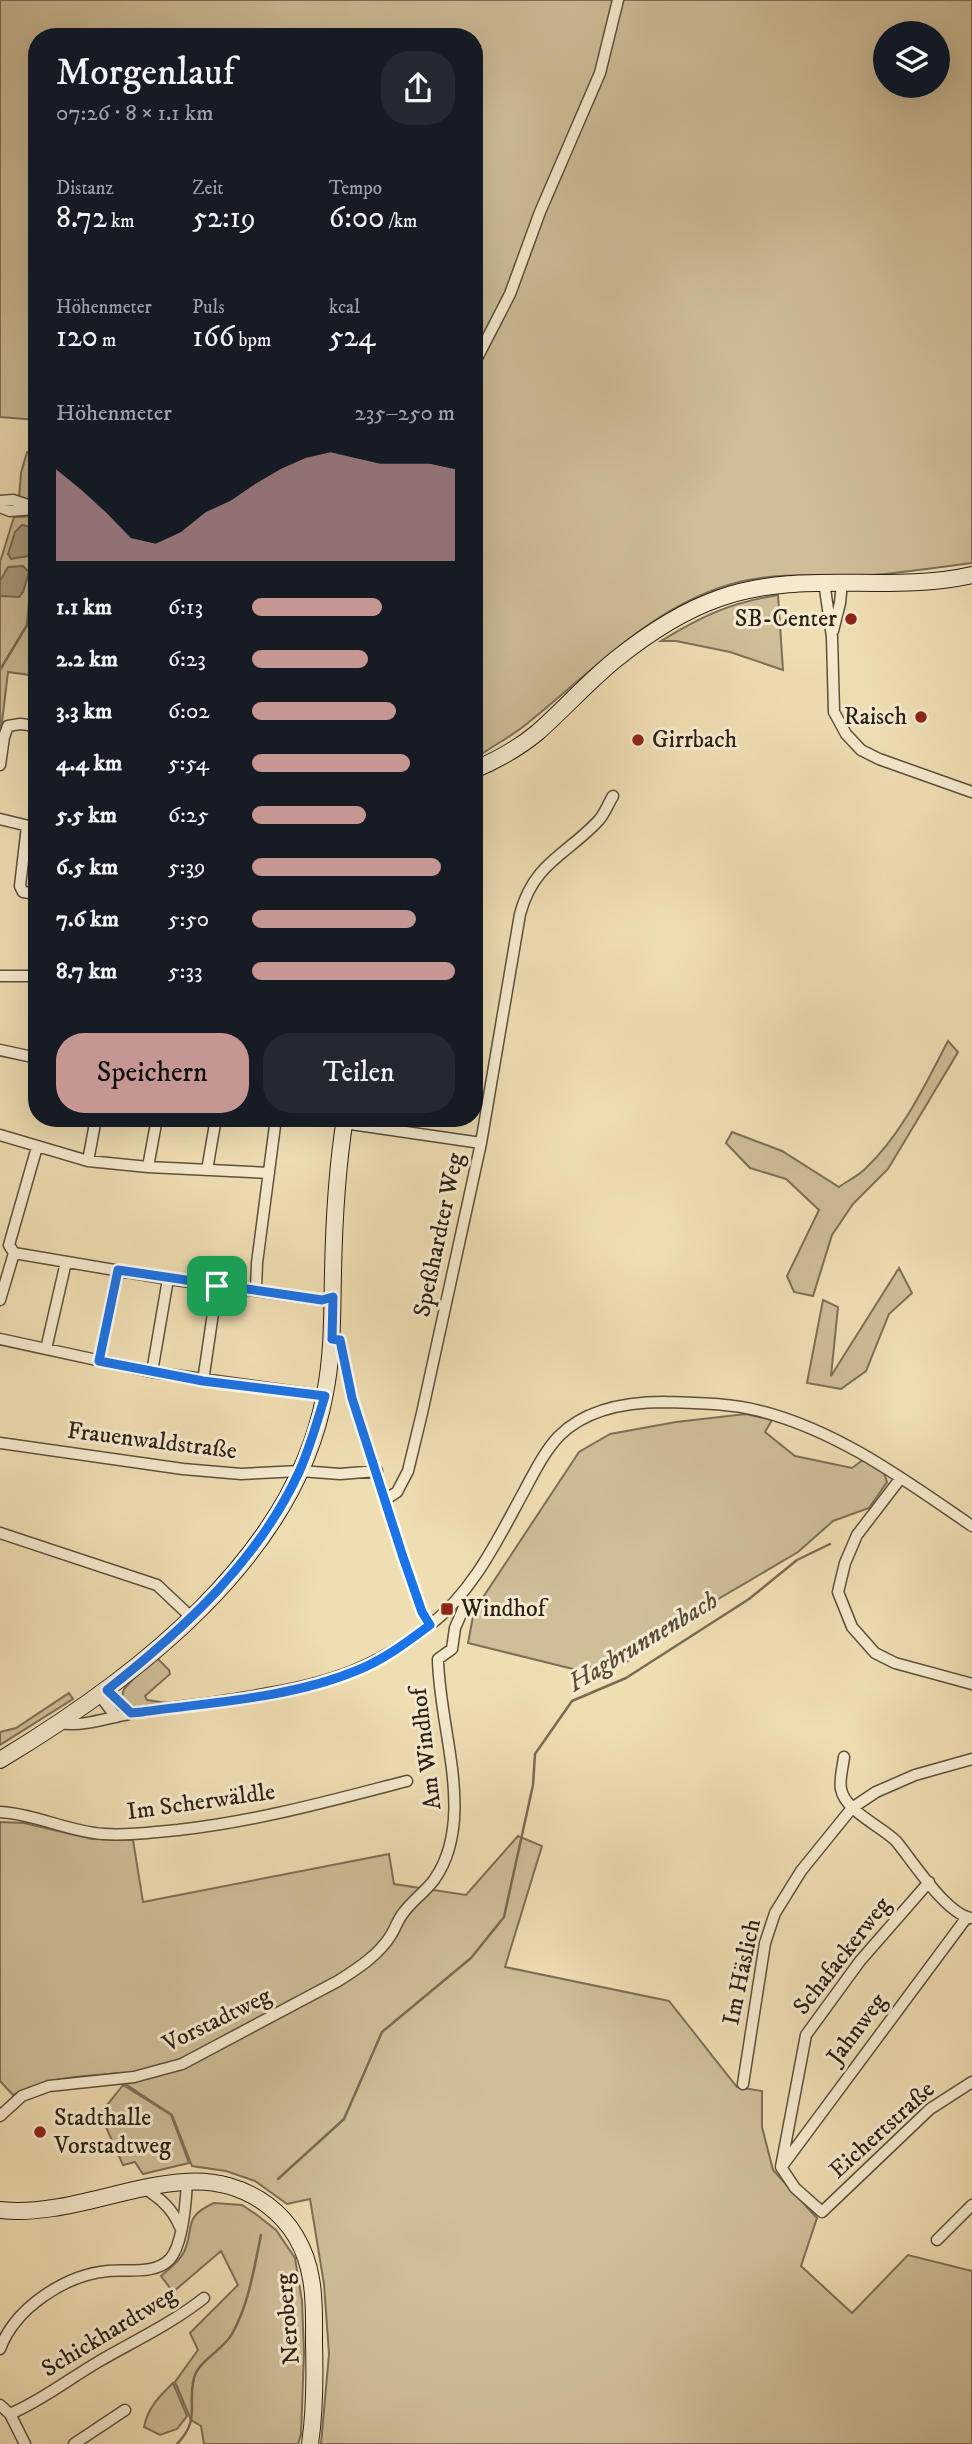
<!DOCTYPE html>
<html lang="de">
<meta charset="utf-8">
<style>
body{margin:0;font-family:"IM FELL DW Pica",serif;background:#242831;color:#f1f3f6;height:100vh;display:flex;flex-direction:column;font-size:26px;white-space:nowrap}
*{box-sizing:border-box;margin:0}
p{font-size:23px;color:#9ea1a6}
.icon{flex:none;width:38px;height:38px;fill:none;stroke:currentColor;stroke-width:2;stroke-linecap:round;stroke-linejoin:round}
.map{position:relative;flex:1;overflow:hidden}
.drawer{position:absolute;left:28px;top:28px;width:455px;height:1099px;display:flex;flex-direction:column;background:#171b24;border-radius:28px;box-shadow:0 7px 28px #0002}
.drawer>*{flex:none}
.fabs{position:absolute;left:873px;top:21px;display:grid;gap:14px}
.fabs a{display:grid;place-items:center;width:77px;height:77px;border-radius:50%;background:#171b24;box-shadow:0 7px 28px #0002;font-size:35px}
.pin{position:absolute;display:grid;place-items:center;width:60px;height:60px;color:#fff;margin:-30px;border-radius:14px;box-shadow:0 4px 10px #0006}
.round{display:grid;place-items:center;flex:none;width:74px;height:74px;border-radius:28px;background:#242831}
.overview{display:flex;align-items:center;justify-content:space-between;height:119px;padding:0 28px}
h1{font-size:38px;font-weight:600;line-height:52px}
.figures{display:grid;grid-template-columns:repeat(3,1fr);gap:10px;height:119px;padding:7px 28px}
.figures div{display:grid;align-content:center}
.figures b{font-size:30px;font-weight:600}
.figures small{font-size:19px;font-weight:400}
.figures p{font-size:19px}
.chart{height:196px;padding:14px 28px}
.chart p{display:flex;justify-content:space-between}
.chart svg{width:100%;height:126px;margin-top:7px;fill:#c59692;opacity:.7}
.button{display:flex;gap:14px;margin-top:auto;padding:14px 28px}
.button a{flex:1;height:80px;border-radius:28px;background:#c59692;color:#111;font-size:28px;font-weight:600;line-height:80px;text-align:center}
.button a+a{background:#242831;color:#f1f3f6}
ul{padding:0 28px;list-style:none;font-size:23px}
li{display:grid;grid-template-columns:112px 84px 1fr;align-items:center;height:52px}
li i{height:18px;border-radius:9px;background:#c59692}
.map>svg:first-child{display:block}
.green{fill:#cfbe98;stroke:#7d6f57;stroke-width:2;fill-rule:evenodd}
.water{fill:#ad9d7e;stroke:#796b54;stroke-width:2}
.lines{fill:none;stroke-linecap:round;stroke-linejoin:round}
.stream{stroke:#796b54;stroke-width:2.5}
.street-casing{stroke:#5c503d;stroke-width:13}
.secondary-casing{stroke:#2b2016;stroke-width:18}
.street{stroke:#f5eace;stroke-width:10}
.secondary{stroke:#f5eace;stroke-width:16}
.route-casing{stroke:#fff;stroke-width:14}
.route{stroke:#1a73e8;stroke-width:9}
.poi-dot{fill:#8f2418;stroke:#f5eace;stroke-width:2.5}
.labels{text-anchor:middle;dominant-baseline:central;stroke-width:6;stroke-linejoin:round;paint-order:stroke}
.poi-label{font-size:24px;fill:#2b2016;stroke:#f5eace;text-anchor:start}
.street-label{font-size:24px;fill:#2b2016;stroke:#f5eace}
.water-label{font-size:26px;font-style:italic;fill:#584c3a;stroke:#f5eace}
</style>
<div class="map">
<svg width="972" height="2444" viewBox="0 0 972 2444">
<rect width="100%" height="100%" fill="#f0deb3"/>
<filter id="stains"><feTurbulence type="fractalNoise" baseFrequency=".00286" numOctaves="4"/><feColorMatrix values="0 0 0 0 .2 0 0 0 0 .09 0 0 0 0 .02 0 0 0 .5 -.17"/></filter>
<radialGradient id="worn" r=".72"><stop offset=".6" stop-color="#630" stop-opacity="0"/><stop offset="1" stop-color="#630" stop-opacity=".3"/></radialGradient>
<path class="green" d="M0,0h972v563c-33,4 -67,10 -100,12 -45,2 -88,-4 -133,7 -84,21 -145,88 -210,140 -15,13 -33,22 -49,33l-6,-4v-714h-437v383l-37,-3zM886,33h52v53h-52z
M27,452l10,1v49l-18,-4 2,-25z
M37,516v160l-29,-4 -8,67v-177l14,-45z
M778,595l5,75 -53,-18 -54,-11h-15c41,-25 68,-38 117,-46z
M948,1041l10,11 -70,117 -35,35 -21,31 -19,61 -19,-4 -7,-16 32,-66 -33,-31 -36,-11 -24,-25 6,-11 50,19 57,36c8,-6 19,-11 26,-18 37,-35 60,-84 83,-128z
M899,1268l13,25 -23,21 -23,57 -25,18 -34,-6 16,-83 15,7 -7,69z
M746,1414l26,6 -7,12 30,24 57,12 11,-8 21,13 3,9 -18,26 -36,13 -35,31 -95,56 -78,55 -52,6 -105,-26 6,-32 105,-159 31,-18 66,-12z
M157,1658l12,12 1,4 -25,22 2,4 20,3c-15,2 -37,11 -45,-6l2,-8 10,-11z
M69,1693l4,6 -73,46v-13l16,-4z
M0,1822l24,1 68,16 41,1 10,62 246,-48 5,30 72,11 52,-59 24,10 -37,121 164,34 68,86 25,4v36l11,43 44,48 -16,48 51,47 56,-58 64,16v173h-651l8,-90 -5,-70 -14,-85 -23,5 -32,-23 -29,-10 -34,-5 -20,-51 -48,-32 -5,-10c-36,3 -73,4 -106,22l-13,-14z
M123,2085l48,30 18,48 -46,11 -8,-12 -12,3 -23,-51z
M214,2203l28,2 15,10 19,15 19,28 7,43 2,52 -3,81 -3,10h-94l-3,-18 -10,-6 -16,-38 23,-32 -8,-17 48,-48 -17,-34 -48,41 -12,-16c9,-8 18,-14 23,-24 11,-24 -2,-35 30,-49z
M173,2383l14,33 -10,13 -17,6 -16,-8c4,-20 15,-30 29,-44z"/>
<path class="water" d="M22,525l15,3v15l-9,13 -17,3 -3,-5 7,-22z
M23,566l6,6 -6,20 -4,5 -19,-1v-15l8,-14z"/>
<g class="lines">
<path class="stream" d="M0,670l27,-45 4,-40 6,-12
M278,2179l66,-60 38,-87 89,-74 33,-41 29,-132 2,-31 37,-53 54,-23 123,-79 48,-39 33,-16
M177,2444c24,-25 10,-38 17,-66 4,-17 29,-28 38,-44 17,-30 22,-66 29,-99"/>
<g class="street-casing">
<path id="street" d="M474,364l36,-70 30,-82 60,-139 18,-73
M0,501l13,-1 24,8
M0,507l10,4 24,-2
M824,582l8,55 2,75 12,22 15,16 18,9 93,33
M833,631l7,-28 2,-20
M0,765l4,-28 4,-11 12,-2 17,2
M0,819l37,9
M27,826l-7,60 3,6 14,2
M0,976h37
M0,1050l37,8
M344,1123l137,20
M0,1135l88,26 60,6 121,6
M88,1161l8,-43
M148,1167l9,-49
M207,1170l9,-52
M14,1253l-5,-8 28,-98
M256,1289l1,-26 19,-145
M0,1300l14,-47 154,26 154,21 11,-3
M0,1339l152,33 173,24
M332,1339l8,1 12,58 51,159 19,55 8,13
M46,1349l20,-87
M99,1361l19,-91
M152,1372l16,-93
M203,1381l14,-95
M0,1443l183,26 58,5 59,-3 40,3 37,-3
M900,1479l-43,56 -12,28 -7,29 14,35 23,26 20,10 77,21
M386,1499l11,-7 11,-21 14,-58 59,-270 39,-229c14,-52 47,-59 79,-94 6,-7 9,-16 14,-24
M0,1533l157,52 34,32
M107,1690l24,23
M107,1690l-3,11 12,16
M60,1723c24,4 46,-5 69,-9 26,-6 53,-7 80,-11 88,-14 147,-20 220,-77 44,-35 67,-83 93,-131 11,-20 21,-42 37,-59 27,-27 68,-34 105,-34 32,1 65,1 96,9 79,20 146,70 212,115
M844,1757c-1,9 -5,23 -3,32 4,22 40,37 55,52 16,19 51,75 76,77
M0,1812c36,2 69,20 104,22 25,2 49,-2 74,-4 80,-9 151,-29 229,-49
M929,1882l-69,79 -54,74 -25,132 14,21 27,24 108,-103 42,-27
M743,2084l22,-141 10,-30 26,-42 51,-63 24,-16 39,-17 57,-16
M0,2116l22,-20 27,-10 85,-9 48,-13 156,-83c19,-12 41,-26 53,-46 5,-8 7,-16 13,-23 9,-12 21,-20 30,-32 43,-61 5,-150 4,-221l14,-10 3,-21 9,-21 -3,-11
M783,2165l184,-248
M144,2188c17,11 28,20 36,39
M937,2240l35,-35
M0,2349c15,-41 65,-74 108,-78 20,-2 47,4 62,-12 13,-15 16,-58 17,-78
M0,2405l10,9c31,-13 59,-35 88,-52 36,-21 73,-38 106,-64
M10,2414l15,30
M74,2444l51,-34"/>
</g>
<g class="secondary-casing">
<path id="secondary" d="M474,770c23,-10 45,-22 64,-38 26,-23 50,-50 77,-72 31,-25 67,-49 105,-62 81,-29 169,-4 252,-23
M0,1760c133,-80 296,-203 325,-367 8,-40 7,-80 8,-121 1,-51 4,-104 12,-154
M0,2210c60,7 124,-24 184,-28 63,-5 117,34 127,97 4,20 3,43 3,64 1,34 1,67 -4,101"/>
</g>
<use href="#street" class="street"/>
<use href="#secondary" class="secondary"/>
</g>
<g class="lines">
<g class="route-casing">
<path id="route" d="M118,1270l204,30 11,-3 -1,42 8,1 12,58 51,159 19,55 8,13c-23,17 -45,34 -72,45 -67,28 -145,32 -216,42l-11,1 -24,-23c76,-60 151,-129 192,-218 11,-24 18,-50 26,-76l-122,-15 -104,-20z"/>
</g>
<use href="#route" class="route"/>
</g>
<g class="poi-dot">
<circle cx="851" cy="619" r="7"/>
<circle cx="921" cy="717" r="7"/>
<circle cx="638" cy="740" r="7"/>
<rect x="440" y="1602" width="14" height="14" rx="3.5"/>
<circle cx="40" cy="2132" r="7"/>
</g>
<g class="labels">
<g class="poi-label">
<text x="837" y="619" text-anchor="end">SB-Center</text>
<text x="907" y="717" text-anchor="end">Raisch</text>
<text x="652" y="740">Girrbach</text>
<text x="461" y="1609">Windhof</text>
<text x="54" y="2118">Stadthalle<tspan x="54" dy="28">Vorstadtweg</tspan></text>
</g>
<g class="street-label">
<text transform="translate(439 1235) rotate(-78)">Speßhardter Weg</text>
<text transform="translate(152 1441) rotate(7)">Frauenwaldstraße</text>
<text transform="translate(426 1749) rotate(-97)">Am Windhof</text>
<text transform="translate(201 1802) rotate(-8)">Im Scherwäldle</text>
<text transform="translate(842 1956) rotate(-52)">Schafackerweg</text>
<text transform="translate(742 1972) rotate(-78)">Im Häslich</text>
<text transform="translate(217 2020) rotate(-26)">Vorstadtweg</text>
<text transform="translate(857 2029) rotate(-53)">Jahnweg</text>
<text transform="translate(882 2130) rotate(-42)">Eichertstraße</text>
<text transform="translate(288 2319) rotate(-95)">Neroberg</text>
<text transform="translate(109 2332) rotate(-31)">Schickhardtweg</text>
</g>
<g class="water-label">
<text transform="translate(643 1642) rotate(-31)">Hagbrunnenbach</text>
</g>
</g>
<rect width="100%" height="100%" filter="url(#stains)"/>
<rect width="100%" height="100%" fill="url(#worn)"/>
</svg>
<div class="fabs">
<a><svg class="icon" aria-label="layers" viewBox="0 0 24 24"><path d="M12 4l9 5-9 5-9-5zM3 14l9 5 9-5"/></svg></a>
</div>
<div class="pin" style="left:217px;top:1286px;background:#1e9e55"><svg class="icon" aria-label="arrive" viewBox="0 0 24 24"><path d="M6 21V4h12l-3 4 3 4H6"/></svg></div>
<section class="drawer">
<div class="overview"><div><h1>Morgenlauf</h1><p>07:26 · 8 × 1.1 km</p></div><a class="round"><svg class="icon" aria-label="share" viewBox="0 0 24 24"><path d="M12 15V3M7 8l5-5 5 5M5 13v7h14v-7"/></svg></a></div>
<div class="figures">
<div><p>Distanz</p><b>8.72<small> km</small></b></div>
<div><p>Zeit</p><b>52:19</b></div>
<div><p>Tempo</p><b>6:00<small> /km</small></b></div>
</div>
<div class="figures">
<div><p>Höhenmeter</p><b>120<small> m</small></b></div>
<div><p>Puls</p><b>166<small> bpm</small></b></div>
<div><p>kcal</p><b>524</b></div>
</div>
<div class="chart"><p><span>Höhenmeter</span>235–250 m</p>
<svg viewBox="0 0 160 44" preserveAspectRatio="none"><path d="M0 44V12L10 19L20 27L30 36L40 38L50 34L60 27L70 23L80 17L90 12L100 8L110 6L120 8L130 10L140 10L150 10L160 12V44z"/></svg>
</div>
<ul>
<li><b>1.1 km</b>6:13<i style="width:64%"></i></li>
<li><b>2.2 km</b>6:23<i style="width:57%"></i></li>
<li><b>3.3 km</b>6:02<i style="width:71%"></i></li>
<li><b>4.4 km</b>5:54<i style="width:78%"></i></li>
<li><b>5.5 km</b>6:25<i style="width:56%"></i></li>
<li><b>6.5 km</b>5:39<i style="width:93%"></i></li>
<li><b>7.6 km</b>5:50<i style="width:81%"></i></li>
<li><b>8.7 km</b>5:33<i style="width:100%"></i></li>
</ul>
<div class="button"><a>Speichern</a><a>Teilen</a></div>
</section>
</div>
